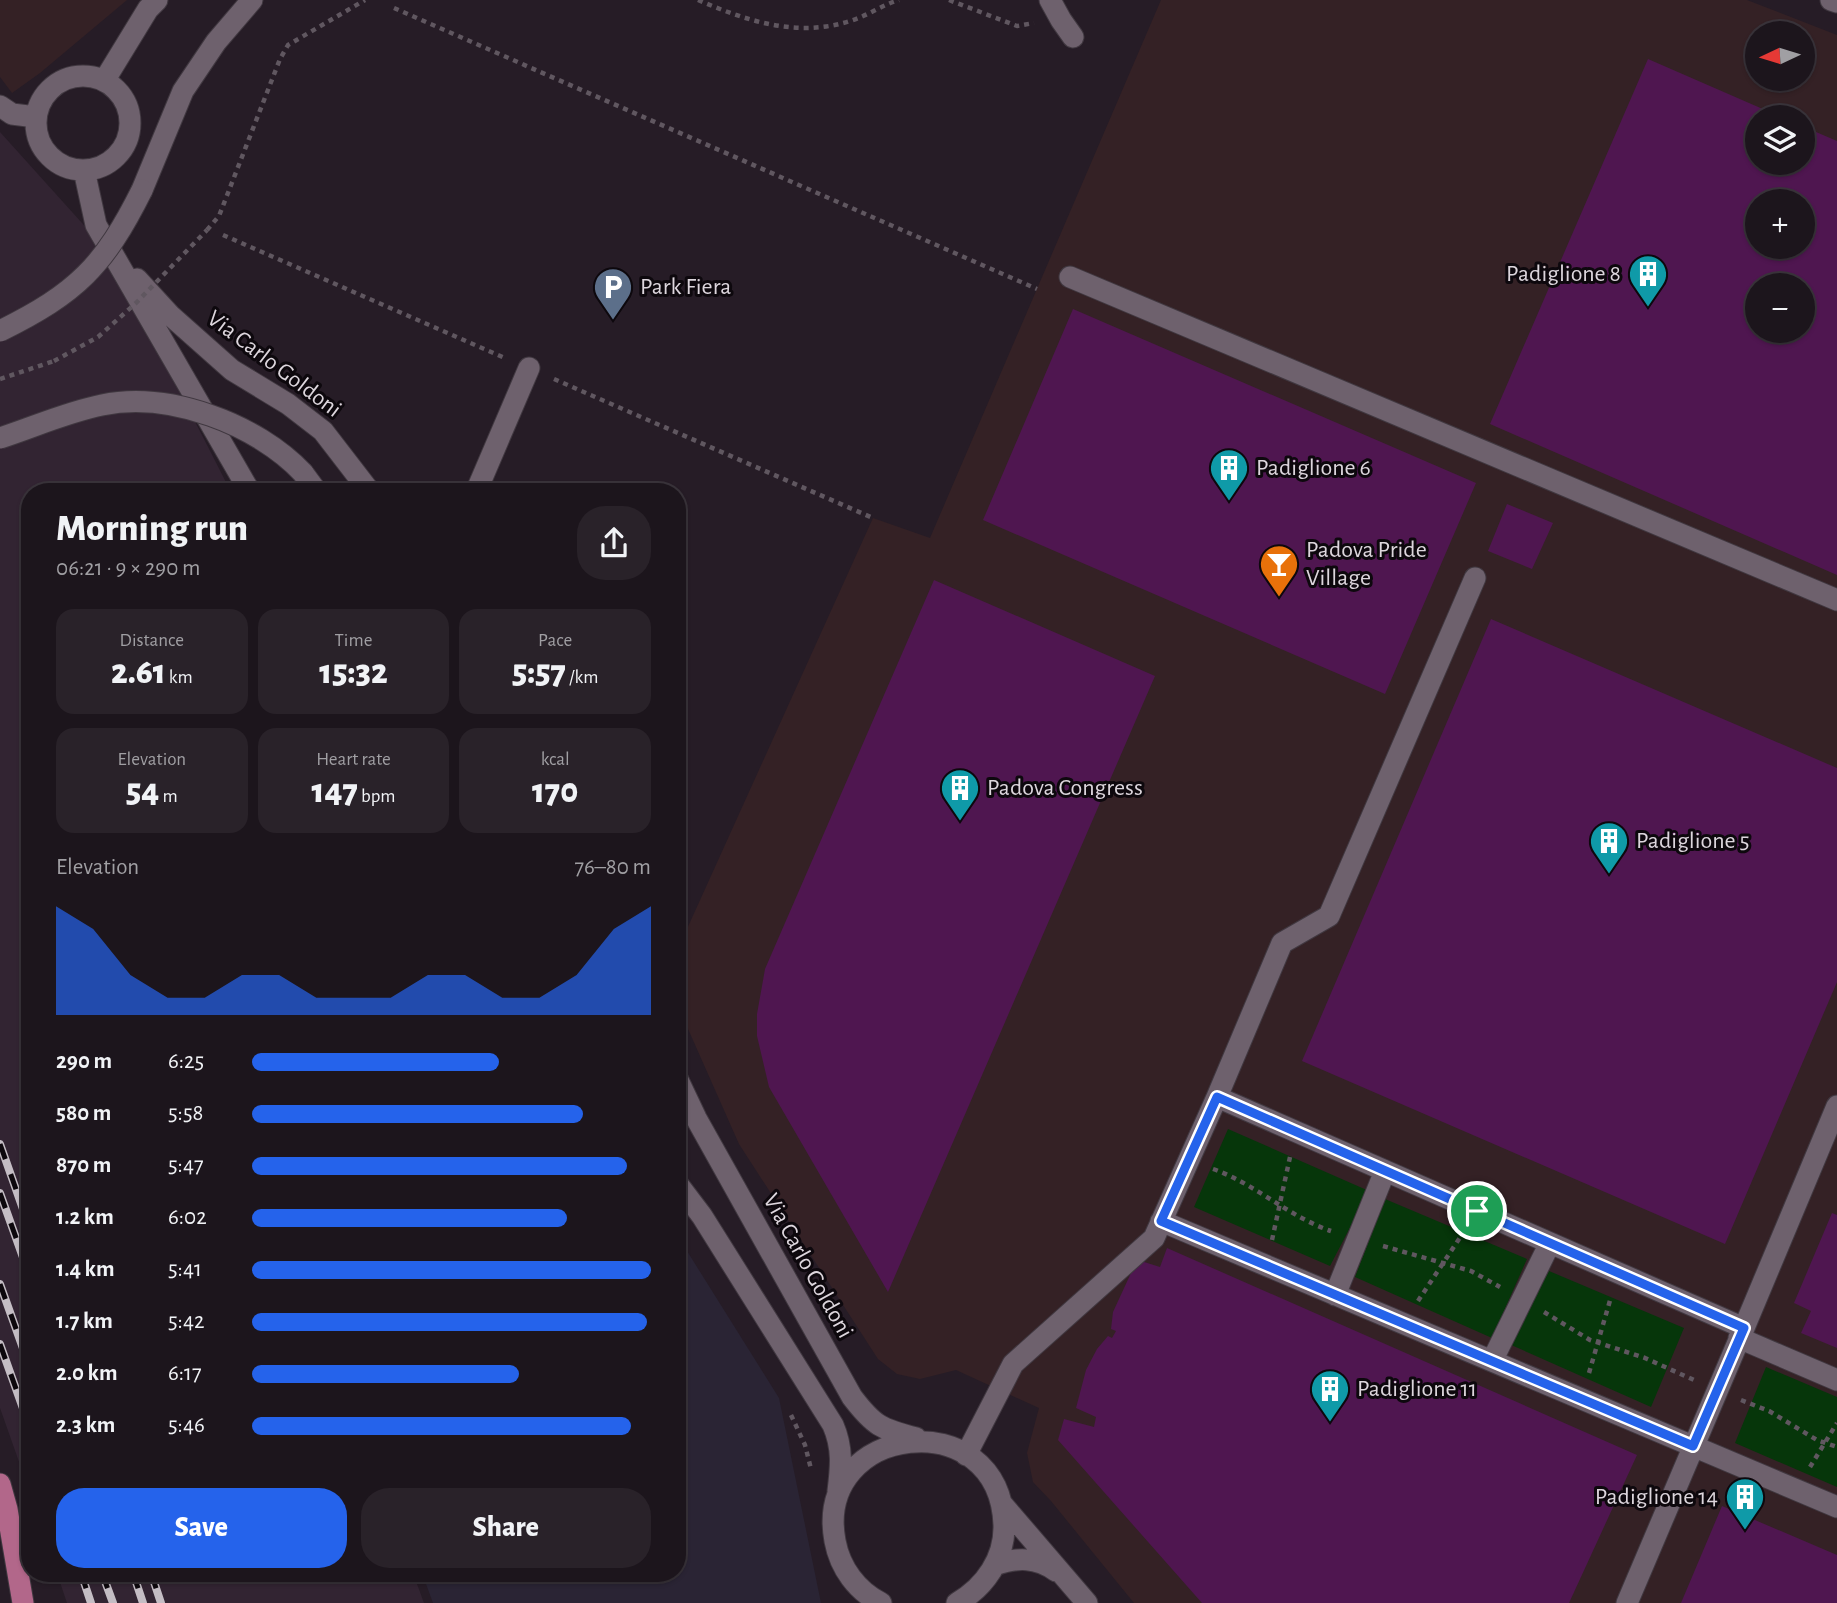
<!DOCTYPE html>
<meta charset="utf-8">
<style>
body{margin:0;font-family:"Alegreya Sans",sans-serif;background:#292229;color:#f1f3f6;height:100vh;display:flex;flex-direction:column;font-size:26px;white-space:nowrap}
*{box-sizing:border-box;margin:0}
p{font-size:23px;color:#a09fa3}
.icon{flex:none;width:38px;height:38px;fill:none;stroke:currentColor;stroke-width:2;stroke-linecap:round;stroke-linejoin:round}
.map{position:relative;flex:1;overflow:hidden}
.drawer{position:absolute;left:21px;top:483px;width:665px;height:1099px;display:flex;flex-direction:column;background:#1c151c;border-radius:28px;box-shadow:0 2px 5px #0004,0 0 0 2px #3a343b}
.drawer>*{flex:none}
.needle{width:46px;rotate:266deg}
.controls{position:absolute;left:1745px;top:21px;display:grid;gap:14px}
.controls a{display:grid;place-items:center;width:70px;height:70px;border-radius:50%;background:#1c151c;box-shadow:0 2px 5px #0004,0 0 0 2px #3a343b;font-size:35px}
.pin{position:absolute;display:grid;place-items:center;width:60px;height:60px;color:#fff;margin:-30px;border:4px solid #fff;border-radius:50%;box-shadow:0 2px 7px #0007}
.round{display:grid;place-items:center;flex:none;width:74px;height:74px;border-radius:28px;background:#292229}
.head{display:flex;align-items:center;justify-content:space-between;height:119px;padding:0 35px}
h1{font-size:38px;font-weight:800;line-height:52px}
.stats{display:grid;grid-template-columns:repeat(3,1fr);gap:10px;height:119px;padding:7px 35px}
.stats div{display:grid;align-content:center;border-radius:18px;background:#292229;text-align:center}
.stats b{font-size:35px;font-weight:800}
.stats small{font-size:19px;font-weight:400}
.stats p{font-size:19px}
.chart{height:196px;padding:14px 35px}
.chart p{display:flex;justify-content:space-between}
.chart svg{width:100%;height:126px;margin-top:7px;fill:#2563eb;opacity:.7}
.button{display:flex;gap:14px;margin-top:auto;padding:14px 35px}
.button a{flex:1;height:80px;border-radius:28px;background:#2563eb;color:#fff;font-size:28px;font-weight:800;line-height:80px;text-align:center}
.button a+a{background:#292229;color:#f1f3f6}
ul{padding:0 35px;list-style:none;font-size:23px}
li{display:grid;grid-template-columns:112px 84px 1fr;align-items:center;height:52px}
li i{height:18px;border-radius:9px;background:#2563eb}
.map>svg:first-child{display:block}
.commercial{fill:#342125;fill-rule:evenodd}
.industrial{fill:#2a2434}
.built{fill:#322432}
.green{fill:#06360a}
.building{fill:#4f1650;fill-rule:evenodd}
.lines{fill:none;stroke-linecap:round;stroke-linejoin:round}
.minor-casing{stroke:#403840;stroke-width:23}
.major-casing{stroke:#403840;stroke-width:23}
.path{stroke:#605760;stroke-width:4.5;stroke-dasharray:5 5;stroke-linecap:butt}
.minor{stroke:#6e616d;stroke-width:21}
.major{stroke:#b2678a;stroke-width:21}
.rail-casing{stroke:#c4bdc4;stroke-width:8}
.rail{stroke:#0d080d;stroke-width:5;stroke-dasharray:16;stroke-linecap:butt}
.minor-bridge-casing{stroke:#403840;stroke-width:23;stroke-linecap:butt}
.path-bridge{stroke:#605760;stroke-width:4.5;stroke-dasharray:5 5;stroke-linecap:butt}
.minor-bridge{stroke:#6e616d;stroke-width:21}
.route-casing{stroke:#fff;stroke-width:14}
.route{stroke:#2563eb;stroke-width:9}
.labels{text-anchor:middle;dominant-baseline:central;stroke-width:6;stroke-linejoin:round;paint-order:stroke}
.poi-label{font-size:24px;fill:#ddd6dd;stroke:#0d080d;text-anchor:start}
.street-label{font-size:24px;fill:#ddd6dd;stroke:#0d080d}
</style>
<div class="map">
<svg width="1837" height="1603" viewBox="0 0 1837 1603">
<rect width="100%" height="100%" fill="#261c26"/>
<path class="commercial" d="M0,0h127l-87,73 -28,20 -12,-16z
M1161,0h586l90,35v1568h-703l-83,-102 -18,-19 -6,-29 12,-45 -83,-38 -36,9 -23,-5 -19,-15 -139,-215 -62,-140v-53l196,-433 57,20zM1757,33h45v46h-45zM1757,117h45v46h-45zM1757,201h45v46h-45zM1757,285h45v46h-45z"/>
<path class="industrial" d="M677,1235l102,163 42,205h-388l-11,-30h255z"/>
<path class="built" d="M0,132l109,121 122,239h-201v1001l-30,-85z
M57,1573h356l11,30h-357z"/>
<path class="green" d="M1228,1129l141,62 -39,75 -136,-59z
M1385,1199l142,60 -35,79 -137,-61z
M1549,1271l135,57 -33,79 -142,-63z
M1766,1367l71,30v90l-102,-44z"/>
<path class="building" d="M1648,59l133,58h-24v46h45v-37l35,15v434l-347,-151zM1757,201h45v46h-45zM1757,285h45v46h-45z
M1073,309l403,174 -91,211 -402,-174z
M1507,504l46,19 -21,46 -44,-18z
M934,580l221,96 -267,616 -119,-205 -12,-51v-22l8,-45z
M1491,619l346,149v214l-112,262 -423,-183z
M1832,1213l5,2v133l-36,-15 10,-22 -17,-8z
M1167,1248l470,207 -68,148h-367l-144,-163 6,-21 30,8 2,-10 -20,-9 10,-38 11,-21 11,-13 4,2 4,-7 -5,-2 2,-17 18,-39 10,-12 19,6z
M1722,1506l115,49v48h-156z"/>
<g class="lines">
<g class="minor-casing">
<path id="minor" d="M1050,0l11,20 12,17
M1831,0l6,2
M36 123a47 47 0 1 1 94 0a47 47 0 1 1-94 0Z
M104,81l44,-72 9,-9
M0,106l12,8 24,3
M84,170l12,55 154,267
M142,190l41,-99 33,-49 36,-42
M1070,277l767,323
M137,279l33,36 62,55 56,34 35,27 47,61
M303,473l14,19
M476,492l53,-124
M1475,578l-146,338 -47,27 -65,154 527,231 93,-222
M677,1078l19,40 156,279c22,29 29,32 64,41
M677,1183l25,33 131,209c10,23 8,42 5,66
M1161,1221l676,286
M1335,1295l50,-124
M1739,1338l98,42
M1492,1361l58,-118
M966,1455l47,-91 141,-126 63,-141
M1002,1504l85,99
M995,1565c22,-8 42,-8 61,6
M881,1603c-24,-12 -41,-35 -46,-62 -22,-118 165,-140 169,-16 1,33 -19,62 -47,78
M1627,1603l117,-275"/>
</g>
<g class="major-casing">
<path id="major" d="M0,1484l7,25 16,94"/>
</g>
<path class="path" d="M698,0c49,21 99,38 152,21 17,-5 32,-16 49,-21
M949,0l68,26 17,-3
M394,8l643,281
M207,230l12,-14 61,-157 8,-14 77,-45
M223,235l282,123
M0,379l54,-18
M554,379l319,139
M1213,1169c43,15 74,47 118,62
M1272,1240l18,-83
M1383,1246l88,25 29,16
M1418,1301l45,-68
M1544,1312l46,28 55,18 49,22
M1589,1373l22,-76
M1741,1400l28,11 48,29 20,7
M791,1415l14,30 6,24
M1810,1467l27,-44"/>
<use href="#minor" class="minor"/>
<use href="#major" class="major"/>
<g class="rail-casing">
<path id="rail" d="M0,1144l30,85
M0,1193l30,84
M0,1284l30,84
M0,1344l30,84
M81,1573l10,30
M102,1573l11,30
M133,1573l10,30
M151,1573l10,30"/>
</g>
<use href="#rail" class="rail"/>
<g class="minor-bridge-casing">
<path id="minor-bridge" d="M0,331c77,-38 104,-65 142,-141
M0,438c34,-11 67,-26 102,-33 67,-14 155,19 201,68"/>
</g>
<path class="path-bridge" d="M54,361l44,-24 38,-34 71,-73"/>
<use href="#minor-bridge" class="minor-bridge"/>
</g>
<g class="lines">
<g class="route-casing">
<path id="route" d="M1217,1097l527,231 -51,118 -532,-225z"/>
</g>
<use href="#route" class="route"/>
</g>
<defs>
<g id="building-pin" transform="scale(2.0125)"><path d="M0 17L-7.5 6A9.5 9.5 0 1 1 7.5 6Z" fill="#0f9aa8" stroke="#0d080d"/><path d="M-4-6H4V6H1V3H-1V6H-4ZM-2.5-4.3h1.7v1.8h-1.7ZM.8-4.3h1.7v1.8H.8ZM-2.5-1h1.7V.8h-1.7ZM.8-1h1.7V.8H.8Z" fill="#fff"/></g>
<g id="parking-pin" transform="scale(2.0125)"><path d="M0 17L-7.5 6A9.5 9.5 0 1 1 7.5 6Z" fill="#5c6f8a" stroke="#0d080d"/><path d="M-3.5-5.5H1a3.5 3.5 0 0 1 0 7H-1V5.5H-3.5ZM-1-3.4V-.6H.8a1.4 1.4 0 0 0 0-2.8Z" fill="#fff"/></g>
<g id="bar-pin" transform="scale(2.0125)"><path d="M0 17L-7.5 6A9.5 9.5 0 1 1 7.5 6Z" fill="#e8710a" stroke="#0d080d"/><path d="M-6-5H6L.8 .8V4.5H3.5V6h-7V4.5H-.8V.8Z" fill="#fff"/></g>
</defs>
<g fill-rule="evenodd">
<use href="#building-pin" x="1648" y="274"/>
<use href="#parking-pin" x="613" y="287"/>
<use href="#building-pin" x="1229" y="468"/>
<use href="#bar-pin" x="1279" y="564"/>
<use href="#building-pin" x="960" y="788"/>
<use href="#building-pin" x="1609" y="841"/>
<use href="#building-pin" x="1330" y="1389"/>
<use href="#building-pin" x="1745" y="1497"/>
</g>
<g class="labels">
<g class="poi-label">
<text x="1621" y="274" text-anchor="end">Padiglione 8</text>
<text x="640" y="287">Park Fiera</text>
<text x="1256" y="468">Padiglione 6</text>
<text x="1306" y="550">Padova Pride<tspan x="1306" dy="28">Village</tspan></text>
<text x="987" y="788">Padova Congress</text>
<text x="1636" y="841">Padiglione 5</text>
<text x="1357" y="1389">Padiglione 11</text>
<text x="1718" y="1497" text-anchor="end">Padiglione 14</text>
</g>
<g class="street-label">
<text transform="translate(274 364) rotate(37)">Via Carlo Goldoni</text>
<text transform="translate(808 1266) rotate(61)">Via Carlo Goldoni</text>
</g>
</g>
</svg>
<div class="controls">
<a><svg class="needle" viewBox="-14 -14 28 28"><path d="M0-13l5 13h-10z" fill="#e53935"/><path d="M0 13l5-13h-10z" fill="#a09fa3"/></svg></a>
<a><svg class="icon" aria-label="layers" viewBox="0 0 24 24"><path d="M12 4l9 5-9 5-9-5zM3 14l9 5 9-5"/></svg></a>
<a>+</a>
<a>−</a>
</div>
<div class="pin" style="left:1477px;top:1211px;background:#1e9e55"><svg class="icon" aria-label="arrive" viewBox="0 0 24 24"><path d="M6 21V4h12l-3 4 3 4H6"/></svg></div>
<section class="drawer">
<div class="head"><div><h1>Morning run</h1><p>06:21 · 9 × 290 m</p></div><a class="round"><svg class="icon" aria-label="share" viewBox="0 0 24 24"><path d="M12 15V3M7 8l5-5 5 5M5 13v7h14v-7"/></svg></a></div>
<div class="stats">
<div><p>Distance</p><b>2.61<small> km</small></b></div>
<div><p>Time</p><b>15:32</b></div>
<div><p>Pace</p><b>5:57<small> /km</small></b></div>
</div>
<div class="stats">
<div><p>Elevation</p><b>54<small> m</small></b></div>
<div><p>Heart rate</p><b>147<small> bpm</small></b></div>
<div><p>kcal</p><b>170</b></div>
</div>
<div class="chart"><p><span>Elevation</span>76–80 m</p>
<svg viewBox="0 0 160 44" preserveAspectRatio="none"><path d="M0 44V6L10 14L20 30L30 38L40 38L50 30L60 30L70 38L80 38L90 38L100 30L110 30L120 38L130 38L140 30L150 14L160 6V44z"/></svg>
</div>
<ul>
<li><b>290 m</b>6:25<i style="width:62%"></i></li>
<li><b>580 m</b>5:58<i style="width:83%"></i></li>
<li><b>870 m</b>5:47<i style="width:94%"></i></li>
<li><b>1.2 km</b>6:02<i style="width:79%"></i></li>
<li><b>1.4 km</b>5:41<i style="width:100%"></i></li>
<li><b>1.7 km</b>5:42<i style="width:99%"></i></li>
<li><b>2.0 km</b>6:17<i style="width:67%"></i></li>
<li><b>2.3 km</b>5:46<i style="width:95%"></i></li>
</ul>
<div class="button"><a>Save</a><a>Share</a></div>
</section>
</div>
